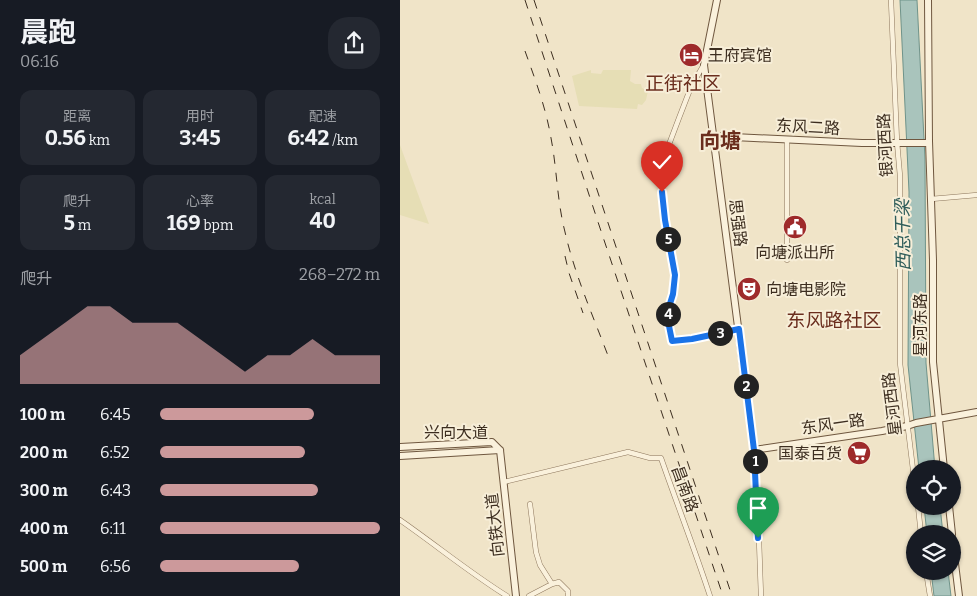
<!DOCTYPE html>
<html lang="zh">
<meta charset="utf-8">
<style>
body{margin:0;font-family:Bitter,"Noto Sans SC",serif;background:#242831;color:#f1f3f6;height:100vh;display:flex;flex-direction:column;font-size:19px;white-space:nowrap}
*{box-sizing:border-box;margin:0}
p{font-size:16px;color:#9ea1a6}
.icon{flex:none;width:28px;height:28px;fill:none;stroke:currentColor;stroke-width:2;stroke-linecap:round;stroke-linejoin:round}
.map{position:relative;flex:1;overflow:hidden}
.sheet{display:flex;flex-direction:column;background:#171b24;width:400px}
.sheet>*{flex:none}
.tools{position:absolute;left:506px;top:460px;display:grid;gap:10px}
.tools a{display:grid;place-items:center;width:55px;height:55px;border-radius:50%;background:#171b24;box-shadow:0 1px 4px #0004;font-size:25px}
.pin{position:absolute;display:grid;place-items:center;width:42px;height:42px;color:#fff;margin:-51px -21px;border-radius:50% 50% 50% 0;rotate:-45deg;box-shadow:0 0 5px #0007}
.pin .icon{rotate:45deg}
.km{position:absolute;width:25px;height:25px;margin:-12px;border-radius:50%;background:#222;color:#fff;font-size:14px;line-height:25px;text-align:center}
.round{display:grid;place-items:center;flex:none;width:52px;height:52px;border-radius:20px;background:#242831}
.head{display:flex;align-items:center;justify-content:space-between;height:85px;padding:0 20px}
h1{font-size:28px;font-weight:700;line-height:38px}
.metrics{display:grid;grid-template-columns:repeat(3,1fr);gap:8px;height:85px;padding:5px 20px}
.metrics div{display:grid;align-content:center;border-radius:12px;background:#242831;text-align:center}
.metrics b{font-size:21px;font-weight:700}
.metrics small{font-size:14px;font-weight:400}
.metrics p{font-size:14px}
.chart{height:140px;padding:10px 20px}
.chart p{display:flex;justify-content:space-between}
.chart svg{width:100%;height:90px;margin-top:5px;fill:#cc999b;opacity:.7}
ul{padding:0 20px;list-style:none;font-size:16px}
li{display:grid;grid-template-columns:80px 60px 1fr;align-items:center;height:38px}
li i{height:12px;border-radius:6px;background:#cc999b}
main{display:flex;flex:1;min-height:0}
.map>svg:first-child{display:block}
.farmland{fill:#e6deb5}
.water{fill:#a9c4bc;stroke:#6f938a}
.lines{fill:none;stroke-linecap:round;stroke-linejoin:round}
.street-casing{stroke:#8d765c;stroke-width:5.5}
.secondary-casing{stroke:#6f573f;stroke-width:8}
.street{stroke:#faf1dc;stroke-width:4.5}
.secondary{stroke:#faf1dc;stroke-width:6}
.rail{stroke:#3d2e20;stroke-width:1;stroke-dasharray:9 9;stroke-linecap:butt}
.route-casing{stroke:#fff;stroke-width:10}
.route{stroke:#1a73e8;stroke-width:6}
.labels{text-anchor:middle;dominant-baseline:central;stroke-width:4;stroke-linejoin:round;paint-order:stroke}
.poi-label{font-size:16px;fill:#3d2e20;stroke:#f7eed8;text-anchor:start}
.street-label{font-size:16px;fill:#3d2e20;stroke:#f7eed8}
.water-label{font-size:18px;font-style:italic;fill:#2f5d5a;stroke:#f7eed8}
.quarter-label{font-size:19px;fill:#6b2e1e;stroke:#f7eed8}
.district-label{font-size:21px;font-weight:bold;fill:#6b2e1e;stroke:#f7eed8}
</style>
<main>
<section class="sheet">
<div class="head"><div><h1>晨跑</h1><p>06:16</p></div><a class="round"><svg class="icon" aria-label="share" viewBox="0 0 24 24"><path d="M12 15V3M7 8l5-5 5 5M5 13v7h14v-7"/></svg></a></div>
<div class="metrics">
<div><p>距离</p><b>0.56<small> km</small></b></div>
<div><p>用时</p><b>3:45</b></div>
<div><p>配速</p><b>6:42<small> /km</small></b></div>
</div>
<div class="metrics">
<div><p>爬升</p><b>5<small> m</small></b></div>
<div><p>心率</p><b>169<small> bpm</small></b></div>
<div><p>kcal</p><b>40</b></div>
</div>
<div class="chart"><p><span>爬升</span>268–272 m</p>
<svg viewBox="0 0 160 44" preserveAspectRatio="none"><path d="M0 44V30L10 22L20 14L30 6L40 6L50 14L60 14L70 14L80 22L90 30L100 38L110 30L120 30L130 22L140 30L150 30L160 30V44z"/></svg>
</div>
<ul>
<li><b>100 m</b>6:45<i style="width:70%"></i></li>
<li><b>200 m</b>6:52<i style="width:66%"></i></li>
<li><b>300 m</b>6:43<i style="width:72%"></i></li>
<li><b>400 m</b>6:11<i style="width:100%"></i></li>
<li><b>500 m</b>6:56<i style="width:63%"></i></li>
</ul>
</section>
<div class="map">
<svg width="577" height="596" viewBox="0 0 577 596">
<rect width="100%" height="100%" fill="#f0e4c8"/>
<path class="farmland" d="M191,70v3l10,1 2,-4h28l-1,11 5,3h6l1,4 6,3 -2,9 -4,5 -4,-1 -1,5 -58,-3 -7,-30z
M0,145l29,79 -29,-9z"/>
<path class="water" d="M500,0h17l8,159 1,204 9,106h-16l-11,-104 1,-173z
M524,506h16l3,28h-16z
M531,571h17l3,25h-17z"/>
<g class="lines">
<g class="street-casing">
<path id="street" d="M491,0l6,142 3,34v187l15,123
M303,66l-12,21 -12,31 -14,37 -3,20 3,45 10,55 -2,19 -4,13 -1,14 4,20 67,-12
M387,140v120
M531,199l46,-4
M354,450l3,34 4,112
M104,482l124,-30 22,6h11c16,46 34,92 49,138
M130,504l6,48 4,13 12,19
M518,506l3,28
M0,520c36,25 70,53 107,76
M526,571l4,25
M129,596l23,-12 7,-2 9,9v5"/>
</g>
<g class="secondary-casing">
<path id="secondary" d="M317,0l-13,65 50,385 128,-19 25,-5 9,-3 61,-11
M528,0l1,141 4,119v102l11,107
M313,136l149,7h67
M0,447l92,-5 8,8
M100,450l16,146
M0,456l100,-6
M549,506l3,28
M552,539l7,57"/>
</g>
<use href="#street" class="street"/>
<use href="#secondary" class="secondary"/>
<path class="rail" d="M125,0l73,222 125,374
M134,0l198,596
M125,51c10,28 21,57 26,87 6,31 6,63 14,94 10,44 29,86 45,129
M165,256l4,17 14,40"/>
</g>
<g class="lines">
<g class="route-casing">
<path id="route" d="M262,192l3,28 10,55 -2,19 -4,13 -1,14 4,20 20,-2 47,-10 15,121 4,88"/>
</g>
<use href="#route" class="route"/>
</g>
<defs>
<g id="hotel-disc" transform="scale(1.25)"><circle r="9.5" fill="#9e2a2b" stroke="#f7eed8"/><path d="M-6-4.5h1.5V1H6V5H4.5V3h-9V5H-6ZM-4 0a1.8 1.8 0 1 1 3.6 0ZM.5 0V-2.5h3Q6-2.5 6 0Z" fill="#fff"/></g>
<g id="civic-disc" transform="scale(1.25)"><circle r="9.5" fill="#9e2a2b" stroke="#f7eed8"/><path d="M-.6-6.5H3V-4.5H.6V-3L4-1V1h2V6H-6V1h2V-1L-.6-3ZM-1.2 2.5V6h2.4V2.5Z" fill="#fff"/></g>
<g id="theatre-disc" transform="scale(1.25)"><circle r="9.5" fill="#9e2a2b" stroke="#f7eed8"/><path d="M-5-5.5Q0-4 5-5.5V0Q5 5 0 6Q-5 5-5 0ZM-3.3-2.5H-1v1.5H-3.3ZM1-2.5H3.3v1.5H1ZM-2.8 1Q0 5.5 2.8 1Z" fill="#fff"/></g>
<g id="supermarket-disc" transform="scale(1.25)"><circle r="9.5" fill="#9e2a2b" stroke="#f7eed8"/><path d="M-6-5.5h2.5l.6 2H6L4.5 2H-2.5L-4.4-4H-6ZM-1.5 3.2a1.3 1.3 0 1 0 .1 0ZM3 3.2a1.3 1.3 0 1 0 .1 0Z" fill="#fff"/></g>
</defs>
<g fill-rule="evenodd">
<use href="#hotel-disc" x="291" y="55"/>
<use href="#civic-disc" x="395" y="227"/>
<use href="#theatre-disc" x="349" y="289"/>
<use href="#supermarket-disc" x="459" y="453"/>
</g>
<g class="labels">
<g class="poi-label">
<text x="308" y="55">王府宾馆</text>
<text x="395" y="252" text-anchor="middle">向塘派出所</text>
<text x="366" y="289">向塘电影院</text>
<text x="442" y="453" text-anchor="end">国泰百货</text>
</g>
<g class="street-label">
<text transform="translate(408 127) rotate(3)">东风二路</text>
<text transform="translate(485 145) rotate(-93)">银河西路</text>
<text transform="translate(338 223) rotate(83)">思强路</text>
<text transform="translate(520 325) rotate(-90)">星河东路</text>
<text transform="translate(492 404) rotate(-97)">星河西路</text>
<text transform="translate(433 424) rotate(-8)">东风一路</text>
<text x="56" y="432">兴向大道</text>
<text transform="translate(285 489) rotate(70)">昌南路</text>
<text transform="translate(95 525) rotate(-96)">向铁大道</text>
</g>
<g class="water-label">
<text transform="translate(503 235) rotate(-91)">西总干梁</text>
</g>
<g class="quarter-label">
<text x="283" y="83">正街社区</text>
<text x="434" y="320">东风路社区</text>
</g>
<g class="district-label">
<text x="320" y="141">向塘</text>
</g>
</g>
</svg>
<div class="tools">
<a><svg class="icon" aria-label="locate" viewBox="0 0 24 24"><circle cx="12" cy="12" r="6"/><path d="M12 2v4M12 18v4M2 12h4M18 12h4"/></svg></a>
<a><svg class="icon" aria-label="layers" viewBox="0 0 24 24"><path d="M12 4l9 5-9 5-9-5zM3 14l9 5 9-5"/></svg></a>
</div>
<div class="pin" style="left:358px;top:538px;background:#1e9e55"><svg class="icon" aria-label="arrive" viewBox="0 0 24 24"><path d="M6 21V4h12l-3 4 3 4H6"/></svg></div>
<div class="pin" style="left:262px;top:192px;background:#d93025"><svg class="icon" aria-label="check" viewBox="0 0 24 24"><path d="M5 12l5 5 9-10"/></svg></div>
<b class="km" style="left:355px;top:461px">1</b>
<b class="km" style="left:346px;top:386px">2</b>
<b class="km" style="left:320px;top:333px">3</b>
<b class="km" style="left:268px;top:314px">4</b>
<b class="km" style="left:268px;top:239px">5</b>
</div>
</main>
